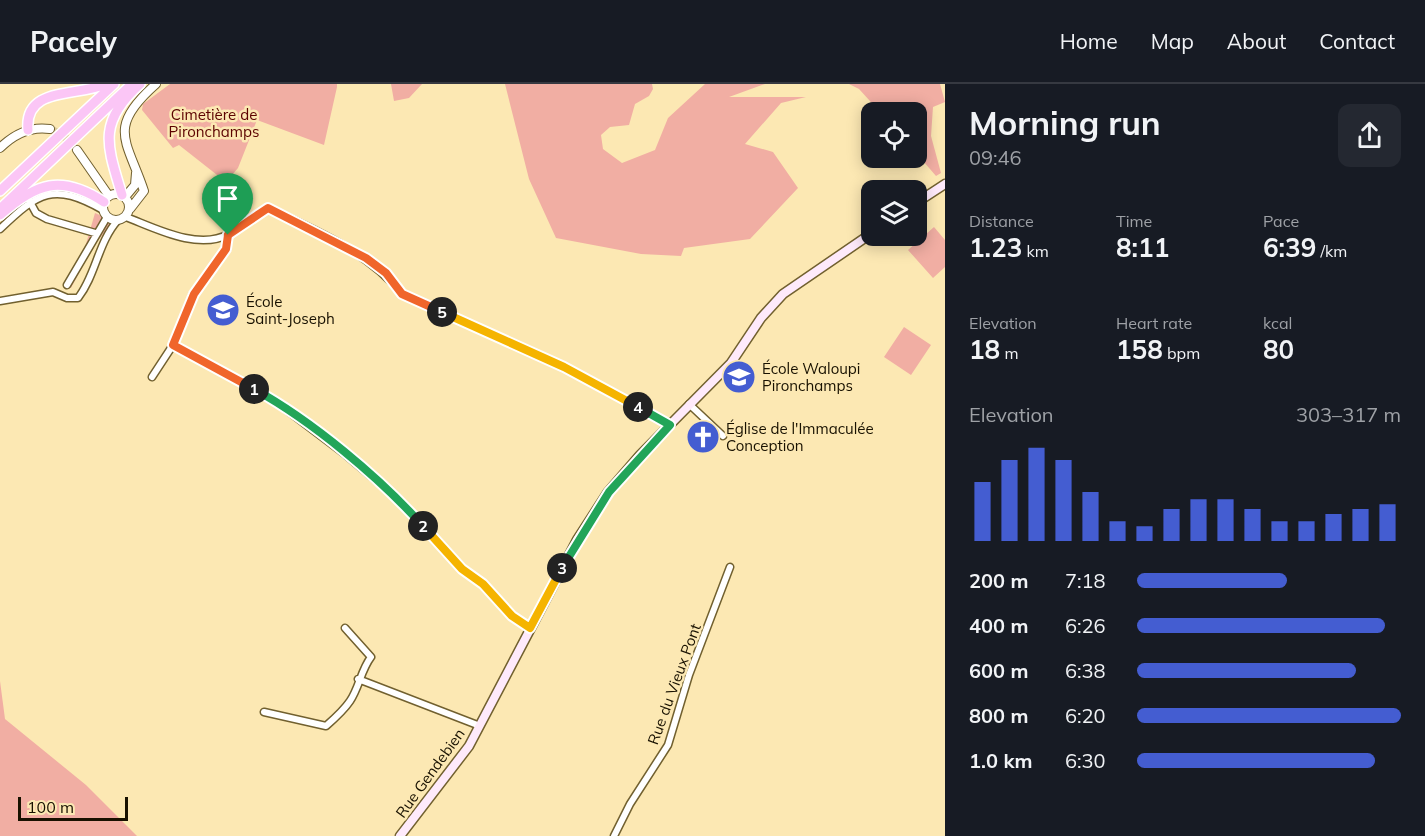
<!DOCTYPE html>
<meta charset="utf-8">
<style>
body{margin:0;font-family:Mulish,sans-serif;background:#242831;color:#f1f3f6;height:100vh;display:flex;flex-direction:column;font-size:22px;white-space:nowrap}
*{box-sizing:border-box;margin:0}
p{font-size:20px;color:#9ea1a6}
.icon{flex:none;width:33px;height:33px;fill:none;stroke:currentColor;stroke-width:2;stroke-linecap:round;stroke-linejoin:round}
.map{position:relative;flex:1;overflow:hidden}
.sheet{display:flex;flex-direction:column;background:#171b24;width:480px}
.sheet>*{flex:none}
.buttons{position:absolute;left:861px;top:18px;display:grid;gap:12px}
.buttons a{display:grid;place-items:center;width:66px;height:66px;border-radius:12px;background:#171b24;box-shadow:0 3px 15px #0003;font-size:30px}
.scale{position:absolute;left:18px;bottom:15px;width:110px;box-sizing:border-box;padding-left:6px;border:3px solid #181100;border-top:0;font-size:16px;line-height:21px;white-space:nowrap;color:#181100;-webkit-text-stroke:4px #fce8b3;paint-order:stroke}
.pin{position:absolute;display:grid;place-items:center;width:51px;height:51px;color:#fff;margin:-62px -26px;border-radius:50% 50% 50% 0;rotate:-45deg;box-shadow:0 0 6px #0007}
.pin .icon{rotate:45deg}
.km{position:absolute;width:30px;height:30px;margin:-15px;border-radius:50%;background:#222;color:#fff;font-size:16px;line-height:30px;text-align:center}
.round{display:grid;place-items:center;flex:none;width:63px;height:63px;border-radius:12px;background:#242831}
.summary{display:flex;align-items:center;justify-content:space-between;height:102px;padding:0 24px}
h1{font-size:33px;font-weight:700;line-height:45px}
.stats{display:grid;grid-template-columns:repeat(3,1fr);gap:9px;height:102px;padding:6px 24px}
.stats div{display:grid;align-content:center}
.stats b{font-size:26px;font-weight:700}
.stats small{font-size:16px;font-weight:400}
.stats p{font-size:16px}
.chart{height:168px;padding:12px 24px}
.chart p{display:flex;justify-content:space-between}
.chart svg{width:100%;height:108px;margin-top:6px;stroke:#445dd1;stroke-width:6}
ul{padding:0 24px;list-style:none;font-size:20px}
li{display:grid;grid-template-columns:96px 72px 1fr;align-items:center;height:45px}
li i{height:15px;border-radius:8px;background:#445dd1}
header{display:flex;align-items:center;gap:36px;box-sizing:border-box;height:84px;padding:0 30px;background:#171b24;border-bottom:2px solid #363941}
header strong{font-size:28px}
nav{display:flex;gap:33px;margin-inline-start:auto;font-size:21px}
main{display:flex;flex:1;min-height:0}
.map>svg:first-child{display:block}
.green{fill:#f1aea3}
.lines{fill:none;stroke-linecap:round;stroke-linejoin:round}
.tertiary-tunnel{stroke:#dac898;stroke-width:8;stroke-dasharray:8 4;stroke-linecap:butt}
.minor-casing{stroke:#71602f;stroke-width:9}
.tertiary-casing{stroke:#71602f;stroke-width:10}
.secondary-casing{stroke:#71602f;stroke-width:11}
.trunk-casing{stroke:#fff;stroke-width:12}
.minor{stroke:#fff;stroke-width:6}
.tertiary{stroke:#fff;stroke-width:8}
.secondary{stroke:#feeafb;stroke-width:8}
.trunk{stroke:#fbc6f6;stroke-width:9}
.split-1-casing{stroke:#fff;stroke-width:12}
.split-2-casing{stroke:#fff;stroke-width:12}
.split-3-casing{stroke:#fff;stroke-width:12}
.split-4-casing{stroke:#fff;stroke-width:12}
.split-5-casing{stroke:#fff;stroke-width:12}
.split-6-casing{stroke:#fff;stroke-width:12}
.split-1{stroke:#f0652b;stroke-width:8}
.split-2{stroke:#22a559;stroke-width:8}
.split-3{stroke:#f5b400;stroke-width:8}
.split-4{stroke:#22a559;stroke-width:8}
.split-5{stroke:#f5b400;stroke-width:8}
.split-6{stroke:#f0652b;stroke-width:8}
.labels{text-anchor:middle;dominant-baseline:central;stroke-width:5;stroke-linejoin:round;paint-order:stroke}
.park-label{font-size:15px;fill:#5c0300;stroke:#fce8b3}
.poi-label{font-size:15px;fill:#181100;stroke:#fce8b3;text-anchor:start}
.street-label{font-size:15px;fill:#181100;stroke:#fce8b3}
</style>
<header>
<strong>Pacely</strong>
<nav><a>Home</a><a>Map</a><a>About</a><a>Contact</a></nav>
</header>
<main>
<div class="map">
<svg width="945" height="752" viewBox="0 0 945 752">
<rect width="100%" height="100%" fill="#fce8b3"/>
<path class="green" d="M170,0h167v3l-13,58 -67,-25 -19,48 -12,14 -47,-37 -6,3 -31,-38 1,-6z
M391,0h31l-13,14 -15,3z
M505,0h147l1,5 -4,7 -14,8 -6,21 -19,2 -9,8 2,14 19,14 33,-13 13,-32 37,-34h60l-36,13h77l-25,6 -36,41 28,8 25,36 -48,51 -66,9 -3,8 -40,-2 -85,-16 -27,-59z
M849,0h91l5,18 -12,5 -2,29 10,37 -5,3 -19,-22 -1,-42h-36l-21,-23z
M95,129l18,8 -20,26 -22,41 -6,-4 21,-40z
M934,143l11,13v27l-12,11 -25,-28z
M904,243l27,18 -20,30 -27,-18z
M0,597l5,38 81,66 51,51h-137z"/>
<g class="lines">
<path class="tertiary-tunnel" d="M50,45l14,7 13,14"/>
<g class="minor-casing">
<path id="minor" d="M30,118l6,11 11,6 48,14
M126,133c29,11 72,34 103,17 14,-8 24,-19 39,-26 48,22 100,44 134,86l162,73 106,58
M0,145c39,-37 53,-47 103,-19
M67,201l40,-68
M0,217l53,-9 14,6h11c18,-23 20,-56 40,-78
M173,261l99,54 74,56 45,38 71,76 21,15 29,32 18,12
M152,293l21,-32 20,-51 34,-45 1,-14
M689,320l34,32
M358,595l122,47
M264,628l62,14c8,-7 18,-16 24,-25 9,-13 11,-31 21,-44l-26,-29
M614,752l16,-32 38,-59 21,-70 41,-108"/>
</g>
<g class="tertiary-casing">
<path id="tertiary" d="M0,64c14,-14 30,-22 50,-19
M77,66l32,46
M103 123a13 13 0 1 1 26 0a13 13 0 1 1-26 0Z
M125,113l10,-12 1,-12
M130,125l14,-18c-17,-51 -38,-63 12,-107"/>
</g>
<g class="secondary-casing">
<path id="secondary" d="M916,119l29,-19
M400,752l69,-90 108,-206 31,-48 32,-37 91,-92 30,-45 22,-24 89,-61"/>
</g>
<g class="trunk-casing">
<path id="trunk" d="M28,46c-4,-44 49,-33 78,-46
M0,107l114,-107
M122,111c-15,-50 -25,-72 18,-111
M0,125l132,-125
M0,131c36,-32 61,-41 104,-13"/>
</g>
<use href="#minor" class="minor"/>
<use href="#tertiary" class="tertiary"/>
<use href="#secondary" class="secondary"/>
<use href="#trunk" class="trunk"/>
</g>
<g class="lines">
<g class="split-1-casing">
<path id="split-1" d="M228,151l-2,14 -32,45 -21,51 81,44"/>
</g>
<g class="split-2-casing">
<path id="split-2" d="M254,305c58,32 125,88 169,137"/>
</g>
<g class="split-3-casing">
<path id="split-3" d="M423,442l39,43 21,15 29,32 18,12 32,-60"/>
</g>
<g class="split-4-casing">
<path id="split-4" d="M562,484l47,-76 61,-67 -32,-18"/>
</g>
<g class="split-5-casing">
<path id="split-5" d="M442,228l122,55 74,40"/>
</g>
<g class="split-6-casing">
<path id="split-6" d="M228,151l40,-27 98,50 20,15 16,21 40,18"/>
</g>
<use href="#split-1" class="split-1"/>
<use href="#split-2" class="split-2"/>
<use href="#split-3" class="split-3"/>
<use href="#split-4" class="split-4"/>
<use href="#split-5" class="split-5"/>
<use href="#split-6" class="split-6"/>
</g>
<defs>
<g id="school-disc" transform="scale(1.725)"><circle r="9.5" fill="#445dd1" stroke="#fce8b3"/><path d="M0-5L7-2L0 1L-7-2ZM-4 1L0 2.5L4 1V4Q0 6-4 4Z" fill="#fff"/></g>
<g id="church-disc" transform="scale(1.725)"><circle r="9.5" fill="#445dd1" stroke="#fce8b3"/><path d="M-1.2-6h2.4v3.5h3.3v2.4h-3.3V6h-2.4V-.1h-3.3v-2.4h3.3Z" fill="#fff"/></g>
</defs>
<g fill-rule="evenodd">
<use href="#school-disc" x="223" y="226"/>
<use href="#school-disc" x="739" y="293"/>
<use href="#church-disc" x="703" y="353"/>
</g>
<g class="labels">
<g class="park-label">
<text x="214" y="30">Cimetière de<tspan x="214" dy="17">Pironchamps</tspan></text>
</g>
<g class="poi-label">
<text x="246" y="217">École<tspan x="246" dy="17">Saint-Joseph</tspan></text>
<text x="762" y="284">École Waloupi<tspan x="762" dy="17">Pironchamps</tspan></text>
<text x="726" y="344">Église de l'Immaculée<tspan x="726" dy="17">Conception</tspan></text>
</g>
<g class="street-label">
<text transform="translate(674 600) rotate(-70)">Rue du Vieux Pont</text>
<text transform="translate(430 689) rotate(-54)">Rue Gendebien</text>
</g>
</g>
</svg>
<div class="buttons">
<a><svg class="icon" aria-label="locate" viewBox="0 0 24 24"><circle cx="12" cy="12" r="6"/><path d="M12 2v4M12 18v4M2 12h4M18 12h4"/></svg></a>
<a><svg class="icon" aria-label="layers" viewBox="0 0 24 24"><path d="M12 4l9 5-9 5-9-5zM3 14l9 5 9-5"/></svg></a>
</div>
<div class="scale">100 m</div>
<div class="pin" style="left:228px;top:151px;background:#1e9e55"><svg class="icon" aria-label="arrive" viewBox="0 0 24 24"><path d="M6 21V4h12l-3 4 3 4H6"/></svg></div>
<b class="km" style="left:254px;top:305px">1</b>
<b class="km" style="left:423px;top:442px">2</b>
<b class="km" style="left:562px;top:484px">3</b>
<b class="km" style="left:638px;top:323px">4</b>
<b class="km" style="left:442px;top:228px">5</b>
</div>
<section class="sheet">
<div class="summary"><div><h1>Morning run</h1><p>09:46</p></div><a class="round"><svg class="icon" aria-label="share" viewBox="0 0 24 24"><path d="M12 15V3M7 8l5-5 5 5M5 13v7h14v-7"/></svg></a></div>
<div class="stats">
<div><p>Distance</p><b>1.23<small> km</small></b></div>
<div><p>Time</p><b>8:11</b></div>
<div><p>Pace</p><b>6:39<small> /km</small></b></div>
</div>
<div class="stats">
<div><p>Elevation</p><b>18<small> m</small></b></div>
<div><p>Heart rate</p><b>158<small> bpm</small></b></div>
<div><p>kcal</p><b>80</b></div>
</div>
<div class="chart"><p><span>Elevation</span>303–317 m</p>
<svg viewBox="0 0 160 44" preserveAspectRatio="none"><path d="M5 44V20M15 44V11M25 44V6M35 44V11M45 44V24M55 44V36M65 44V38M75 44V31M85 44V27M95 44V27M105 44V31M115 44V36M125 44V36M135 44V33M145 44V31M155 44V29"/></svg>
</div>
<ul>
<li><b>200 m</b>7:18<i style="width:57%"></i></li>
<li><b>400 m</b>6:26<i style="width:94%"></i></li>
<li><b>600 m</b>6:38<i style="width:83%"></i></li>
<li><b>800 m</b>6:20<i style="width:100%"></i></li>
<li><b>1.0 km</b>6:30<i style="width:90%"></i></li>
</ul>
</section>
</main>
